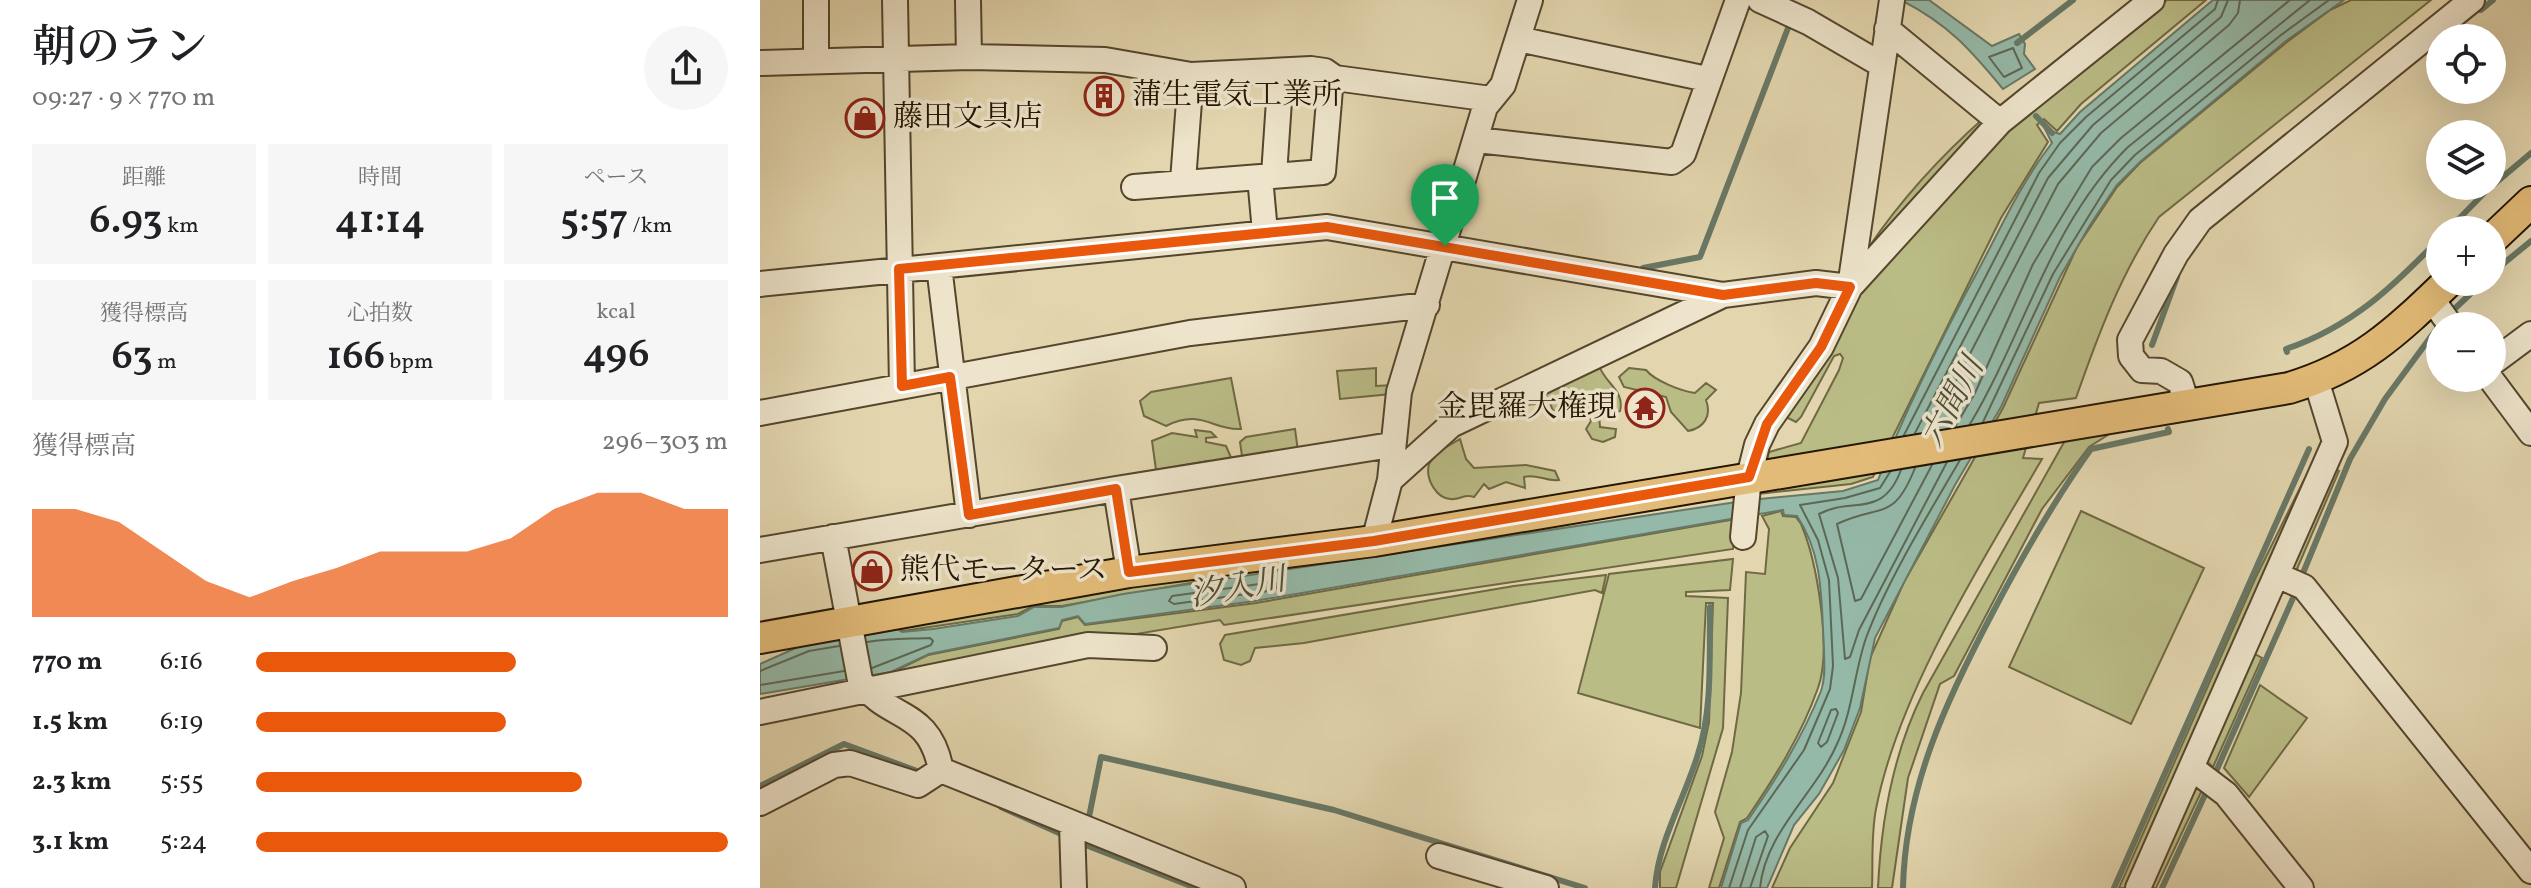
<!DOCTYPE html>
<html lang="ja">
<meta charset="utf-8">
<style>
body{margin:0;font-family:Vollkorn,"Noto Serif JP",serif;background:#f6f6f6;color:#202124;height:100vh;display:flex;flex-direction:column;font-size:30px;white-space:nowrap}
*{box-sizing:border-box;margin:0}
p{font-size:26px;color:#757577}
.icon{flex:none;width:44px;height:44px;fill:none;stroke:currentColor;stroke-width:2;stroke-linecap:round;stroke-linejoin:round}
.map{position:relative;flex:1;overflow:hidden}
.drawer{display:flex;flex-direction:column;background:#fff;width:760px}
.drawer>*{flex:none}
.controls{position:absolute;left:1666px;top:24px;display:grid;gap:16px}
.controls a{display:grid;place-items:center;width:80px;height:80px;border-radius:50%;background:#fff;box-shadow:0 8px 32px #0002;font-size:40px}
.pin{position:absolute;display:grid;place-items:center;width:68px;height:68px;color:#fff;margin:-82px -34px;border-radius:50% 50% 50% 0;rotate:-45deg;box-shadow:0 0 8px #0007}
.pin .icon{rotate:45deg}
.round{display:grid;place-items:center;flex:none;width:84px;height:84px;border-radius:42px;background:#f6f6f6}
.headline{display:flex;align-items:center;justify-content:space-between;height:136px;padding:0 32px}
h1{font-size:44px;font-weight:600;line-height:60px}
.stats{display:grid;grid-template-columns:repeat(3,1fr);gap:12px;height:136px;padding:8px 32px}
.stats div{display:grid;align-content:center;border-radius:0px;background:#f6f6f6;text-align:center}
.stats b{font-size:40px;font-weight:600}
.stats small{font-size:22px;font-weight:400}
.stats p{font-size:22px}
.chart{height:224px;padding:16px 32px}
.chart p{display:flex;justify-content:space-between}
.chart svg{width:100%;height:144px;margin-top:8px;fill:#ea580c;opacity:.7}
ul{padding:0 32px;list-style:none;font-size:26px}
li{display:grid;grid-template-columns:128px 96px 1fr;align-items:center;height:60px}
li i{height:20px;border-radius:10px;background:#ea580c}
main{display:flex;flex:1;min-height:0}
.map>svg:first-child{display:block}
.green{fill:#babc86;stroke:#6f6944;stroke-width:2}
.water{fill:#95b9a8;stroke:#687866;stroke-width:2}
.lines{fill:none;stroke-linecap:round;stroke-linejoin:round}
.shore{stroke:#5c6855;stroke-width:2}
.stream{stroke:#687866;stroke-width:6}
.minor-casing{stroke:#54462d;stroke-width:28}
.major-casing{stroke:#241602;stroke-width:34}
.minor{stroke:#ede4cb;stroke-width:24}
.major{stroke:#e2bb78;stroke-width:30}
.route-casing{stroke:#fff;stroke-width:16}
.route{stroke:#ea580c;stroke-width:10}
.labels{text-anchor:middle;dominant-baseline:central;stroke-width:7;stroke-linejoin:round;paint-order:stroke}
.poi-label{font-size:30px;fill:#241602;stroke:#ede4cb;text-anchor:start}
.water-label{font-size:32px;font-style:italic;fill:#4c4f3c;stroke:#ede4cb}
</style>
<main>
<section class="drawer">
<div class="headline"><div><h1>朝のラン</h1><p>09:27 · 9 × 770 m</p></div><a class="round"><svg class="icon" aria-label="share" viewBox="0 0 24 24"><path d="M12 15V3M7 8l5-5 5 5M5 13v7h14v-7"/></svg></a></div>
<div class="stats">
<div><p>距離</p><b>6.93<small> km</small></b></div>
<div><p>時間</p><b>41:14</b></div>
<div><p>ペース</p><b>5:57<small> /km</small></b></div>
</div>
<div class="stats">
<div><p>獲得標高</p><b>63<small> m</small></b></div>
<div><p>心拍数</p><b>166<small> bpm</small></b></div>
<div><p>kcal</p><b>496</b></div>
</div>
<div class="chart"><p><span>獲得標高</span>296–303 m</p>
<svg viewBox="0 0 160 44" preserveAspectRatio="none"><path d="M0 44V11L10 11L20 15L30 24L40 33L50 38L60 33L70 29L80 24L90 24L100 24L110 20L120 11L130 6L140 6L150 11L160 11V44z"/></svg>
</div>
<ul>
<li><b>770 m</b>6:16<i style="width:55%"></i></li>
<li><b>1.5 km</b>6:19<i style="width:53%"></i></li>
<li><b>2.3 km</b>5:55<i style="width:69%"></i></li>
<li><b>3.1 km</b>5:24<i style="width:100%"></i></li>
</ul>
</section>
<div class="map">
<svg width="1771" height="888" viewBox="0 0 1771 888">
<rect width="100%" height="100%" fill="#e3d6af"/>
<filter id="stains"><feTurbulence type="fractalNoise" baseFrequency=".0025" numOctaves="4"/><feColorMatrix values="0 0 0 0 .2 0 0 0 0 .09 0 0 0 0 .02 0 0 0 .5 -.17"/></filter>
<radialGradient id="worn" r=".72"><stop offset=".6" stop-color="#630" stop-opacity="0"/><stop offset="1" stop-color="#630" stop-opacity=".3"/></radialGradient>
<path class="green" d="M1407,0h39l-125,104 -24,27 -13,-12 -7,6 11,17 -47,76 -128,259 -22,7 -94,10 12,-42 32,-9 38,-73 4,-12 -3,-4 -6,2 -33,61 -5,5 -8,-4 -1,-5 73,-126 31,-27 97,-115z
M1591,0h80l-272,217c-38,56 -61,118 -83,181l-37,5 -16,55 19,1c-60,103 -143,232 -166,350 -5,25 -3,53 -4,79h-100l18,-40 43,-65 28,-71 9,-54 34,-76 99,-174 74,-161 40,-60 23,-24 147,-121 43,-32z
M1226,116l3,5 -32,30 -84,96h-4c33,-49 73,-92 117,-131z
M839,366c7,18 26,25 21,45l-21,3 1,13 16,2 -1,8 -12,5 -11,-3 -6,-10 5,-8 -4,-20 -20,1 -4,8 -10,1 -5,-14 -7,-1 -6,8 -11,1 -7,-8z
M616,368v18l16,-1 -1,9 -51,5 -3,-28z
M869,368l17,2c9,11 35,21 49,23l11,-10 10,7 -10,10c6,16 -2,28 -18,31l-17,-19 -5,-15 -42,-10 -5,-10z
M471,378l10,51c-28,2 -39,-21 -75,-3l-22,-10 -4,-15 11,-9z
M1359,428l-30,19 -47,62 -88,167 -14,8 -32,94 -16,110h-14c3,-67 15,-135 45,-195l144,-256z
M535,429l3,22 -48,7 -8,-2 -2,-14 6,-5z
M435,430l16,2 5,5 -10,1v4l20,4 7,16 -23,3 -1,-4 -53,9 -4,-29 20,-8 25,4z
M700,439l6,20 8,9 52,-3 29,6 4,9c-13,2 -23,-7 -35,-3l1,11 -19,-6 -17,7 -5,-5 -10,13c-9,-3 -11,1 -20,2 -17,2 -29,-20 -25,-35l9,-12z
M1573,468l6,3 -45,105 -5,-2z
M1544,480l6,4 -179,404h-12l136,-309z
M1021,511l2,5 13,1 5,7c16,37 31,126 17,164 -17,48 -43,89 -71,130l-7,4 -21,66h-10l15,-50 -9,-26 17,-60 9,-59 5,-121 19,2 4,-45 -7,-13z
M1321,511l123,57 -73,156 -122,-57z
M976,519l-3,30 -509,76 -4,-5 -312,52 -13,-1 33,-16 131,-26 3,-8 16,-4 7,8 171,-22z
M973,559l-3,31 -44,2v4l42,2 -5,130 -47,160h-16v-16l42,-116 7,-34 4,-119h-7l-6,125 -122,-35 31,-119z
M846,575l-4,18 -7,-3 -291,53 -49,5 -5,13 -9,4 -17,-5 -4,-16 5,-9 289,-49z
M425,578l11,4 -134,24h-29l-15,8 -115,17 -4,-4 165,-33z
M1493,653l9,5 -49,109 -10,-9z
M1500,685l47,33 -58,79 -25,-29z
M1434,787l9,1 -47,100h-13z"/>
<path class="water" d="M1141,0h28l63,46 27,-12 6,10 -1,10 11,15 -32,20c-33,-40 -55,-65 -102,-89z
M1453,0h131l-58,41 -146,121 -23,23 -27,40 -30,52 -59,130 -46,78 -80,153 -15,70 -16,42 -25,44 -25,31 -27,63h-46l20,-65 7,-3c29,-42 54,-82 73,-129 5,-14 3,-29 3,-43 -3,-46 0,-92 -27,-132l-13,-1 -1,-5 -528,91 -170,23 -7,-8 -16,4 -3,8 -130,26 -38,18 -131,22v-30l47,-21 89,-15 6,4 31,-3 85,-13 16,-9h27l62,-13 627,-94 93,-9 35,-11c29,-74 65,-145 103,-215 22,-42 42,-85 71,-122l-7,-14 15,5 20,-22z"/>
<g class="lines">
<path class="shore" d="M1253,48l9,20 -18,9 -15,-20z
M1223,422l70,-148 58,-94 24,-25 146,-120 48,-35
M1210,424c55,-92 80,-200 158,-277l182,-147
M1195,427l20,-34 58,-129 59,-97 29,-29 169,-138
M1170,431l128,-247 43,-51 128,-108 9,-12 2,-13
M1155,433l133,-255 45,-53 128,-108 7,-17
M1144,435l135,-262 21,-30 26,-26 129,-108 3,-9
M1155,468c-22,55 -34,35 -78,56l18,77 6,-2 71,-134
M1141,470c-19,50 -49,26 -82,44l19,64 7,81 5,-2 9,-27 88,-168
M514,582l4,3 -3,5 -101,14 -5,-3 3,-5z
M107,642c22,-4 40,-3 63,-4l3,3 -2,4 -59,23
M0,671l49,-20 30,-5
M0,685l84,-14
M1076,709l2,4 -11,29 -6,5 -3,-4 13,-33z
M969,888l19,-58 56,-80 26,-61 3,-23 -4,-86 -11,-40 -18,-35 45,-7 35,-10 10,-16
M980,888l16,-51 9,-6 3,5 -18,52
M1000,888c5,-56 56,-95 77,-144 16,-34 17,-71 29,-106 21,-57 63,-125 94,-178"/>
<path class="stream" d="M1711,9l10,1 12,-10
M1257,43l56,-43
M1276,116l16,17
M1732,186l39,-33
M1688,230l43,-44
M883,268l57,-11 88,-229
M1732,273l39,-32
M1688,315l35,-33
M1392,345l25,-68
M1527,352l-1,-3c65,-22 107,-62 154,-111
M1541,578l49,-119 35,-60 56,-76
M1454,776l83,-187
M0,786l84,-42 81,30
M241,807l67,30
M328,822l13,-65 233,53 251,78
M318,842l118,46
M895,888c3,-47 30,-90 43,-134 15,-46 11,-100 12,-147
M1143,888c2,-101 44,-189 90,-276 30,-57 60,-110 98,-163l78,-17 -1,-3
M1354,888l195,-439
M1402,888l47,-102"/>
<g class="minor-casing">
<path id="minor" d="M56,0v61
M135,0l7,386
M208,0l1,57
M1000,0l48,22 72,42
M1127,29l113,93
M758,39l189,40
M0,63l209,-6 136,3 86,15 120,-6 14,2 10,7 156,21
M717,140l195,22 11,-8 55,-154
M514,175l7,-104
M500,177l5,55
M423,181l8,-106
M374,187l189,-15 8,-95
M179,266l30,249
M0,284l567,-57 396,68 93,-12 34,4 42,-287
M1671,298l20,28
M1732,363l39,-29
M1730,378l41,55
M1427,404l-7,-22 -19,-11 -19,-1 -11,-14 -1,-16 46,-86 24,-34 272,-220
M0,413l430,-80 237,-28
M630,480l61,-55 272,-130
M356,489l275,-44
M73,537l27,143c27,42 69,26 81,90
M983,537l6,-60 8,-32 10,-21 54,-77 29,-60 150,-165 152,-122
M614,541l16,-61 9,-88 86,-285 18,-22 27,-85
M0,550l356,-61 13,83
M1519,576l25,11 227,284
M0,712l328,-67 66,3
M1433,769l33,25 75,94
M181,770l292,118
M0,803l74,-38 16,-2 68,22 23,-15
M312,825l2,63
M679,856l107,32
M1378,888l197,-446 -19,-62"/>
</g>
<g class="major-casing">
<path id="major" d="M1732,239l39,-37
M0,638l369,-66 245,-31 915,-153c71,-21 107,-56 159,-106"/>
</g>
<use href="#minor" class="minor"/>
<use href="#major" class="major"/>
</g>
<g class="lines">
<g class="route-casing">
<path id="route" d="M567,227l396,68 93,-12 34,4 -29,60 -54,77 -18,53 -375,64 -245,31 -13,-83 -147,26 -19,-138 -48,9 -3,-117z"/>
</g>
<use href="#route" class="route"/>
</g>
<defs>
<g id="building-ring" transform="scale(2)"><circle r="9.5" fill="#ede4cb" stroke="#8f2418" stroke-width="1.5"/><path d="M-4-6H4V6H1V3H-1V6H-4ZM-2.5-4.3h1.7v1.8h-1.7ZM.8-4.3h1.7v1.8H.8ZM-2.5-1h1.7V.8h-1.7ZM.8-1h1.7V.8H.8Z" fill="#8f2418"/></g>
<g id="shop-ring" transform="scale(2)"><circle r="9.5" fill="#ede4cb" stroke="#8f2418" stroke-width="1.5"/><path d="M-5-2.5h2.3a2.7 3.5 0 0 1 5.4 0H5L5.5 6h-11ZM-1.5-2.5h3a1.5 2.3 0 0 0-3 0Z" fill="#8f2418"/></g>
<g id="temple-ring" transform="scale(2)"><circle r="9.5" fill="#ede4cb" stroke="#8f2418" stroke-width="1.5"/><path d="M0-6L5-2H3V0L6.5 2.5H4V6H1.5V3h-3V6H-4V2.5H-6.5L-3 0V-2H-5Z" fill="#8f2418"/></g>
</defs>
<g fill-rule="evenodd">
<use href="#building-ring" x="344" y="96"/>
<use href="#shop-ring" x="105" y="118"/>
<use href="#temple-ring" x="885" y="408"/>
<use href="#shop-ring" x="112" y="571"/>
</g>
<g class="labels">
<g class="poi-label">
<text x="372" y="96">蒲生電気工業所</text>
<text x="133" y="118">藤田文具店</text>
<text x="857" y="408" text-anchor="end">金毘羅大権現</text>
<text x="140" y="571">熊代モータース</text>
</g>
<g class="water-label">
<text transform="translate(1194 403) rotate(-62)">六間川</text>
<text transform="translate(478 589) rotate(-10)">汐入川</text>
</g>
</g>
<rect width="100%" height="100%" filter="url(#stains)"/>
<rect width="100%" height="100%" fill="url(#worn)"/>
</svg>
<div class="controls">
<a><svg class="icon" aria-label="locate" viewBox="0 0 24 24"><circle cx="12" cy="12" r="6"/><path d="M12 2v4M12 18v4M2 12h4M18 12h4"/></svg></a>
<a><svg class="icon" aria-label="layers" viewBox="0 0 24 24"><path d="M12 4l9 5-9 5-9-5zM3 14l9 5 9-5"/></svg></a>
<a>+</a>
<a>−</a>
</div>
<div class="pin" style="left:685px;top:246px;background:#1e9e55"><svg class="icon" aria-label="arrive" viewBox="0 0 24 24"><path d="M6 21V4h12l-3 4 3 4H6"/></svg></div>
</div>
</main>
